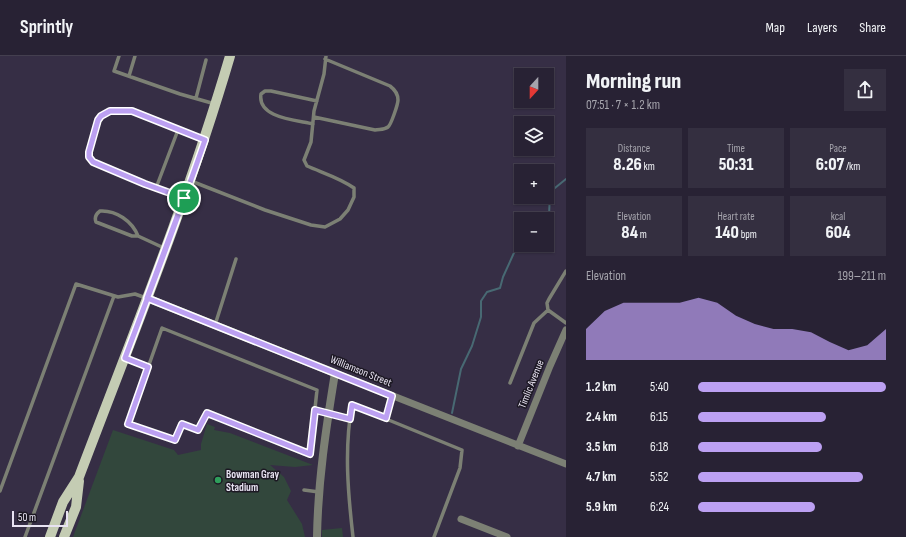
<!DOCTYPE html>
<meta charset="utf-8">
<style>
body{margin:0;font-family:"Sofia Sans Condensed",sans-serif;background:#342f40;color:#f1f3f6;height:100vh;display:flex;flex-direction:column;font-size:15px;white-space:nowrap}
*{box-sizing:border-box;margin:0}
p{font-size:13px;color:#a5a4ac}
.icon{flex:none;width:22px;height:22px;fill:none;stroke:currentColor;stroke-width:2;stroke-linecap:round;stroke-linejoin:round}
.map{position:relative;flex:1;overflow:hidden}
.side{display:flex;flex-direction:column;background:#282234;width:340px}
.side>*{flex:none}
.needle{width:26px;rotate:201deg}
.controls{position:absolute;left:514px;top:12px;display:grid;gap:8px}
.controls a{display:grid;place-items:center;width:40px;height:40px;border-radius:0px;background:#282234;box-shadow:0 1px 3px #0004,0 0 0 1px #443f4f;font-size:20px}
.scale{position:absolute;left:12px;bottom:10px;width:56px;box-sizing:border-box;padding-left:4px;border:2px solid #e8e3f2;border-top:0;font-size:11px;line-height:14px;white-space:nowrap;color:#e8e3f2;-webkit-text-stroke:3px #1c1823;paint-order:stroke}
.pin{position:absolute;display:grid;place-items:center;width:34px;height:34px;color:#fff;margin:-17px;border:2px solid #fff;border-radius:50%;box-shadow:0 1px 4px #0007}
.round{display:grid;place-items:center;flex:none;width:42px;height:42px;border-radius:0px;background:#342f40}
.summary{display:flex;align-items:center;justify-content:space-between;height:68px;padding:0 20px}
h1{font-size:22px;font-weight:800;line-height:30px}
.metrics{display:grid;grid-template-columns:repeat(3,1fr);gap:6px;height:68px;padding:4px 20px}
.metrics div{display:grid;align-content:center;border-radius:0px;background:#342f40;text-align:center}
.metrics b{font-size:17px;font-weight:800}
.metrics small{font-size:11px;font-weight:400}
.metrics p{font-size:11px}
.chart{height:112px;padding:8px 20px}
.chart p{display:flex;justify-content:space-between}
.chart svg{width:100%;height:72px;margin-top:4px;fill:#bca0f2;opacity:.7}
ul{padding:0 20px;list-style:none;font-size:13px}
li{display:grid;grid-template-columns:64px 48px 1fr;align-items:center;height:30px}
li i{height:10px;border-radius:5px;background:#bca0f2}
header{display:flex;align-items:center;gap:24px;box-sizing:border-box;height:56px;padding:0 20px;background:#282234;border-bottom:1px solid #443f4f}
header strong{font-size:19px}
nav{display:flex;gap:22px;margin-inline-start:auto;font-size:14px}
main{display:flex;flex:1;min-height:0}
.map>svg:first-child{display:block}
.green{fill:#32473c}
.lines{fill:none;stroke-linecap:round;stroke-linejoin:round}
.stream{stroke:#486973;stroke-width:2}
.service{stroke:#7c8074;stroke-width:3.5}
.minor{stroke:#7c8074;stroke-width:7}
.tertiary{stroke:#7c8074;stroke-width:8}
.primary{stroke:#c4ccb3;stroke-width:10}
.route-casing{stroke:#fff;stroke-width:8}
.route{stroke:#bca0f2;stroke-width:5}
.leisure-dot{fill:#2e9e5b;stroke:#1c1823;stroke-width:1.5}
.labels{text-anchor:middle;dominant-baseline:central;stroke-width:3;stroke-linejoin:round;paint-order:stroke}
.street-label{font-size:11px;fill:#e8e3f2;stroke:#1c1823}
.poi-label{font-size:11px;font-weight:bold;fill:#e8e3f2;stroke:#1c1823;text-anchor:start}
</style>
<header>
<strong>Sprintly</strong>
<nav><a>Map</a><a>Layers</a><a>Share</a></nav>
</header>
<main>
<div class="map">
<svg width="566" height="481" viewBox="0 0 566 481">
<rect width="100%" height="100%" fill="#362e45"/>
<path class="green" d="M207,368l8,3 -1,3 16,3 83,32 -18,2 -25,-2 14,12 7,14 -4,9 15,24 3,13h-232l40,-107 61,20 -1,1 1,-1 4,5 23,-5v-6z
M342,472l1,9h-21v-7z"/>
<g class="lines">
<path class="stream" d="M546,163l3,-3 1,-24 16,-13
M452,357l9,-44 11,-23 9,-29v-16l6,-9 13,-4 3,-11 15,-33 3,-3"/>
<path class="service" d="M119,0l-5,15 66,23 35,10
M129,20l6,-20
M196,42l10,-38
M314,61l61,13c5,-1 9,0 13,-3 3,-2 10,-23 10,-27 0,-6 -4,-11 -8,-14l-65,-27
M313,68c-17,-4 -56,-6 -52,-30l4,-3h6l46,10
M178,74l-22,58 27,10
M191,125l74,29 46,15 14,2 15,-8 8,-9 6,-13v-9c-14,-10 -31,-15 -47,-22l-3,-6 7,-18 3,-31 10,-37 2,-18
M156,132l-63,-26 -5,-7 10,-35 3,-4 9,-5h22l70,28
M138,180h-6l-36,-14c-2,-5 0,-8 4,-11 16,-1 32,10 38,25l26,12
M566,215l-17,28 -2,4 1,7 18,13
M215,269l21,-66
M162,272l155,62 -7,64 -103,-41 -9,17 -16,-7 -7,17 -47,-16z
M125,302l23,9
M510,327l24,-60 14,-13
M315,354l35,9
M386,362l6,-22
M304,434l15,2
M0,435l76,-207 42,13 17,-3 11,4
M25,481l89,-241
M353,481c-5,-44 -9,-88 -1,-132l110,45 -2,18 -26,69"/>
<path class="minor" d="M335,317l231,91
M518,390l32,-80 16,-36
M461,463l46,18"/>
<path class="tertiary" d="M147,242l188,75c-9,55 -17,108 -18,164"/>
<path class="primary" d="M50,481l13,-35 16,-25c53,-140 109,-278 151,-421
M64,481l12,-30 3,-26"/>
</g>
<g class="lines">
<g class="route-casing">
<path id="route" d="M184,142l-39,-14 -52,-22 -4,-5v-5l9,-32 3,-4 9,-5h22l73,29c-25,73 -53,146 -80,218l23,9 -20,57 47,16 7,-16 16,6 9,-17 103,41 5,-44 35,9 2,-14 34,13 6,-22 -245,-98 37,-100"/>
</g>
<use href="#route" class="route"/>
</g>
<circle class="leisure-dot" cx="218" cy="424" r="4"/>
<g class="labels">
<g class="street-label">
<text transform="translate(361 315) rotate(22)">Williamson Street</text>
<text transform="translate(531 328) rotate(-68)">Timlic Avenue</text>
</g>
<g class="poi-label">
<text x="226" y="418">Bowman Gray<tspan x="226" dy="13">Stadium</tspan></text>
</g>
</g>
</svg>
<div class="controls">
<a><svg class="needle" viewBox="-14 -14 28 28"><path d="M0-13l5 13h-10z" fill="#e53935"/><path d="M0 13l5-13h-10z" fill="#a5a4ac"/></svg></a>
<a><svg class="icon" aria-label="layers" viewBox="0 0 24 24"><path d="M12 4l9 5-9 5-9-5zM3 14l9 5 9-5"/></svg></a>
<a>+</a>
<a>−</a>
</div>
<div class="scale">50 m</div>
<div class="pin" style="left:184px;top:142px;background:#1e9e55"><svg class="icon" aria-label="arrive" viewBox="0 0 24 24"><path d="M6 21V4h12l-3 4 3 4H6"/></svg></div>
</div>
<section class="side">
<div class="summary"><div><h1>Morning run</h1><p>07:51 · 7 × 1.2 km</p></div><a class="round"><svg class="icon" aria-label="share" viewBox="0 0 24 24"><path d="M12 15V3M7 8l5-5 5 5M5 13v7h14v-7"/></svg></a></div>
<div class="metrics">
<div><p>Distance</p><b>8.26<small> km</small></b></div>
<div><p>Time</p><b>50:31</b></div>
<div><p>Pace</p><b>6:07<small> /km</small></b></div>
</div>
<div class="metrics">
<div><p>Elevation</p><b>84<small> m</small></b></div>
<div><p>Heart rate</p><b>140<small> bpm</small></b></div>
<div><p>kcal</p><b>604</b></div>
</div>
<div class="chart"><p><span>Elevation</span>199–211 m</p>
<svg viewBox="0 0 160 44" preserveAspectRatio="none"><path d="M0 44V25L10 14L20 9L30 9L40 9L50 9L60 6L70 9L80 17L90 22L100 25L110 25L120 27L130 33L140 38L150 35L160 25V44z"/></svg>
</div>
<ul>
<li><b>1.2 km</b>5:40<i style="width:100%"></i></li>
<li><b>2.4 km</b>6:15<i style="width:68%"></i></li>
<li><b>3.5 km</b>6:18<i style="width:66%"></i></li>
<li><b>4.7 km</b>5:52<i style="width:88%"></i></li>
<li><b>5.9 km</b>6:24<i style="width:62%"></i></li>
</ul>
</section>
</main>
